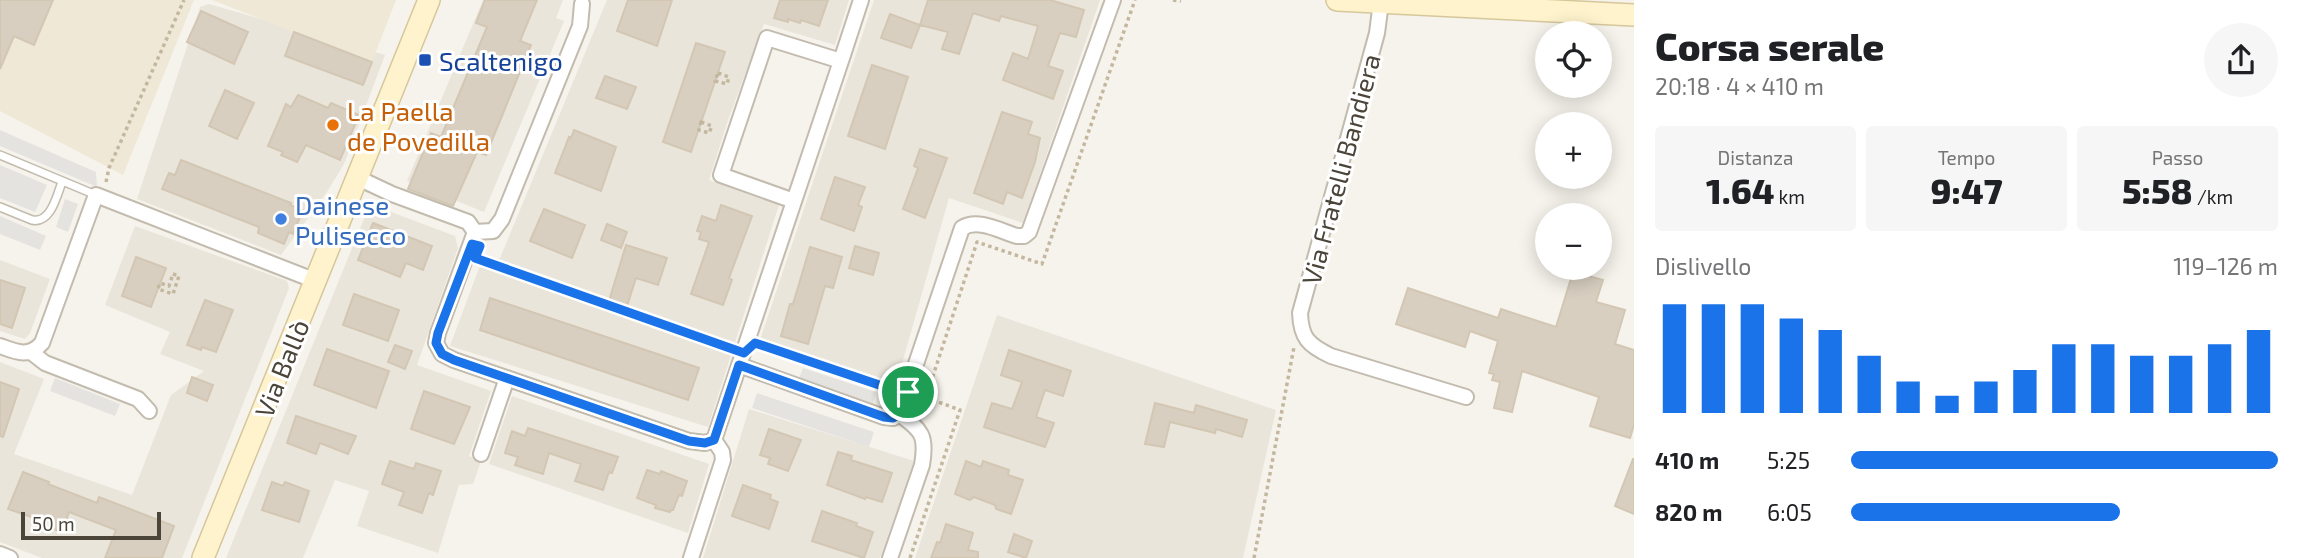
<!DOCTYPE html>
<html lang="it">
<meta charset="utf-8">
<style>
body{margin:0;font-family:"Exo 2",sans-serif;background:#f6f6f6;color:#202124;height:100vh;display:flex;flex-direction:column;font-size:26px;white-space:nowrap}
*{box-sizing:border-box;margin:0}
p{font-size:23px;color:#757577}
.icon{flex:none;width:38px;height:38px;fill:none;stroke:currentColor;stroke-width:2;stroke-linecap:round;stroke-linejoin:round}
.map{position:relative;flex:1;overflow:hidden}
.sheet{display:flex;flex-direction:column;background:#fff;width:665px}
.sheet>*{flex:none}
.fabs{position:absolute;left:1535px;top:21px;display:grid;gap:14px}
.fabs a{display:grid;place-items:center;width:77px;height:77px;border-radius:50%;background:#fff;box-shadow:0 4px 18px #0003;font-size:35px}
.scale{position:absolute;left:21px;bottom:18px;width:140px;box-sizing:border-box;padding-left:7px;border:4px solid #4b4439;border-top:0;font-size:19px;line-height:24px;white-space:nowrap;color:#4b4439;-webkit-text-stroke:5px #fff;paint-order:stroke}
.pin{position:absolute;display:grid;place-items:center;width:60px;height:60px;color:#fff;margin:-30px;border:4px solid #fff;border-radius:50%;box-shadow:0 2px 7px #0007}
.round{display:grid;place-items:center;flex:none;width:74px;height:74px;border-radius:37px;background:#f6f6f6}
.summary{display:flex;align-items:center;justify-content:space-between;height:119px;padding:0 21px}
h1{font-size:38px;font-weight:800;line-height:52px}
.figures{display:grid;grid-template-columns:repeat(3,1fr);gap:10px;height:119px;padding:7px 21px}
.figures div{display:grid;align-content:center;border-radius:7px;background:#f6f6f6;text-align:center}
.figures b{font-size:35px;font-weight:800}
.figures small{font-size:19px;font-weight:400}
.figures p{font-size:19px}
.chart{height:196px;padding:14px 21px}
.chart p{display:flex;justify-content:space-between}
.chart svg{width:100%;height:126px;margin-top:7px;stroke:#1a73e8;stroke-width:6}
ul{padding:0 21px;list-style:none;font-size:23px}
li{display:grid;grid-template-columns:112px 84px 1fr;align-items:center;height:52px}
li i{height:18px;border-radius:9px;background:#1a73e8}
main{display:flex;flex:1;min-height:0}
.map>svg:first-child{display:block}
.residential{fill:#eae5da}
.education{fill:#efe8d6}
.parking{fill:#e5e3e0}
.building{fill:#d8cfc1;stroke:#d3c7b4;stroke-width:2}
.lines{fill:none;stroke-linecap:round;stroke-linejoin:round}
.lane-casing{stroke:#c2bbae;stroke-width:10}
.street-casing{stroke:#c2bbae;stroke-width:18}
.secondary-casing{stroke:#d6c79b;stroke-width:24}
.path{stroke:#c4b79f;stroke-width:3.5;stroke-dasharray:3.5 3.5;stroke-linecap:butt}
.lane{stroke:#fff;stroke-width:7}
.street{stroke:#fff;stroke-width:14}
.secondary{stroke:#fff3cd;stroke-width:21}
.route-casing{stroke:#fff;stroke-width:14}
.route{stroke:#1a73e8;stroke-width:9}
.transit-dot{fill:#1a4fb4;stroke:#fff;stroke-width:2.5}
.food-dot{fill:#e8710a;stroke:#fff;stroke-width:2.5}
.shop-dot{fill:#3f7fe0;stroke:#fff;stroke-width:2.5}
.labels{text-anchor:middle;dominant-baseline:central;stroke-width:6;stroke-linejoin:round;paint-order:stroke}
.transit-label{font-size:26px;fill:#164399;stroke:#fff;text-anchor:start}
.food-label{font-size:26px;fill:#c56008;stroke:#fff;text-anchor:start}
.street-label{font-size:26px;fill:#4b4439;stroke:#fff}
.shop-label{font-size:26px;fill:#366cbe;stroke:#fff;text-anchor:start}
</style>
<main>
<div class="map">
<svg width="1634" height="558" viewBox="0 0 1634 558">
<rect width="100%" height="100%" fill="#f6f3ec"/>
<path class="residential" d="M483,0h80l-7,18 8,3 -80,191 -77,-31z
M607,0h242l-14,45 -71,-21 -36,96 -19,60 70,25 -71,222 -258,-81 29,-78 21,-10z
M874,0h226l-77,223 -74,-25 -53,187 -136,-45z
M209,4l176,51 -41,109 -17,28 -46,63 -144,-56 63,-192z
M370,204l85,32 3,12 -41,117 74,26 -22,65 12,5 -8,23 -14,1 -21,68 -81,-27 12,-35 -34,-11 -32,78h-77z
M135,226l152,55 2,7 -107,270h-140l-42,-16v-180l44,17 -30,75 118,41 39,-100 33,-24 -44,-17 10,-22 -65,-27z
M0,260l50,19 -20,54 -5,6 -25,-8z
M997,315l279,95 -33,148h-328z
M512,396l197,68 -21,69 -199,-69z
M749,409l165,52 -34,97h-177z"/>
<path class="education" d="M0,0h194l-71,175 -123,-64z
M212,0h184l-24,62z"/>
<path class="parking" d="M0,130l96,42 1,15 -97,-41z
M0,165l47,20 -12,27 -35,-14z
M65,199l13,5 -10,28 -12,-5z
M0,216l46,20 -6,14 -40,-16z
M803,368l73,24 -4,16 -74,-27z
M55,378l65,26 -5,12 -65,-25z
M757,393l117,39 -5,15 -117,-39z"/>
<path class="building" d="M0,0h53l-19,45 -20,-9 -14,33z
M485,0h52l-17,41 11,4 -45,110 -9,-3 -24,54 -45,-17 23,-56 10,4 46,-110 -11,-4z
M628,0h44l-15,46 -40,-15z
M780,0h48l-9,26 -18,-6 -1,3 -12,-4v3l-14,-4z
M928,0h122l34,10 -8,27 -16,-4 -12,33 15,5 -10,28 -50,-19 10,-27 15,6 10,-33 -37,-10 -2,5 -26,-8 -14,41 -17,-5 6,-17 -28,-7z
M201,11l47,21 -14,32 -47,-22z
M890,14l30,11 -9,23 -30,-10z
M294,32l78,30 -9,23 -78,-29z
M696,43l29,9 -34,100 -28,-10z
M872,65l36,12 -23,72 -37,-13z
M605,76l31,11 -9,22 -31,-11z
M225,90l29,13 -17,36 -28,-13z
M298,95l30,13 3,-5 28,12 -19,45 -34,-15 -9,17 -16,-7 2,-3 -15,-6 18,-42 5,3z
M1002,112l30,10 -4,12 12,4 -5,24 -13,36 -15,-6 -4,12 -29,-11z
M574,130l42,17 -15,44 -46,-18 14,-36 2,1z
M920,149l27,9 -22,60 -22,-9 15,-41 -4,-2z
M181,160l110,43 -1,2 13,5 -10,24 -4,-2 -5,12 -26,-11 1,-6 -97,-38 7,-16 6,2z
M835,177l30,10 -7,18 4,2 -8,24 -33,-12z
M721,205l31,11 -23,62 3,2 -9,25 -32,-11 18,-52 -10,-3 2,-7 -4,-1 5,-15 14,5z
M544,209l41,16 -13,33 -42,-17z
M373,223l59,23 -9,24 -17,-7 -6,14 -42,-17z
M607,224l20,8 -6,16 -20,-8z
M626,245l41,13 -9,27 -22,-7 -9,28 -18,-5z
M855,246l24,7 -6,22 -24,-7z
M810,247l32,10 -9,31 -8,-2 -17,58 -27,-8 9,-32h3z
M136,257l30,11 -15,39 -29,-11z
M1573,272l30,8 -7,22 29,8 -10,34 19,6v75l-4,13 -40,-12 9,-29 -77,-26 -10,41 -18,-4 6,-26 -8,-2 2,-6 -5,-1 9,-32 -28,-10 -5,16 -69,-23 12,-36 90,30 3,-9 55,18z
M0,280l25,8 -13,40 -12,-4z
M354,294l45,16 -11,31 -45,-16z
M490,298l209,70 -11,32 -208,-70z
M205,300l28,10 -17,42 -14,-5 -1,3 -14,-5z
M395,345l17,6 -7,18 -17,-7z
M327,349l62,22 -13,37 -62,-23z
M1009,350l62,21 -8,25 -18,-6 -9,27 18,6 -9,24 -61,-20 8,-24 20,6 10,-27 -21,-7z
M192,377l21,8 -6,16 -20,-8z
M0,382l19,7 -16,48 -3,-1z
M424,391l46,16 -16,37 -43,-15z
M1155,403l39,10 2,-8 51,15 -5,17 -26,-8 -1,4 -45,-11 -6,25 -19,-3z
M296,416l60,20 -8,18 -28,-11 -4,11 -29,-11z
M528,428l90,29 -6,16 -3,-1 -6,18 -28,-9 6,-17 -32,-11 -6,21 -28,-9 3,-8 -13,-4 7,-22 13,5z
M769,429l32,11 -13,31 -20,-7 2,-6 -10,-3z
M838,452l14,4 -1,4 41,13 -10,29 -16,-5 -1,2 -38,-14z
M1633,459h1v55l-19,-8z
M390,461l24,8 2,-6 25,8 -8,24 -4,-2 -7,20 -23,-8 5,-13 -22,-8z
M966,461l15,6 2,-6 26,9 -1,5 15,5 -12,34 -15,-5 -1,-4 -21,-8 -4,3 -15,-6z
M647,470l13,4 1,-3 26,10 -5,15 -3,-1 -6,15h-2l-1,2 -15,-4 1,-3 -19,-7z
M23,472l26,10 -1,2 49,19 2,-6 75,29 -12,32h-57l11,-28 -47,-18 -7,20 -17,-6 1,-4 -38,-13z
M272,482l11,4 2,-4 24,9 -10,31 -37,-12z
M743,485l28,10 -1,4 8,3 -9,27 -37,-13z
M822,511l35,12 -1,3 17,6 -9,26 -52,-17z
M946,524l27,9 -5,17 10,2v6h-47l6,-16 3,1z
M1014,534l18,7 -6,17 -18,-6z"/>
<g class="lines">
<g class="lane-casing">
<path id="lane" d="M0,155l96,40
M0,207l32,13c19,4 25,-25 30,-38"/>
</g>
<g class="street-casing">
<path id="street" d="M1381,2l-4,31 -77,280c1,25 8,32 31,43l135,41
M841,61l20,-61
M358,178l34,16 76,28 7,10
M475,232l-37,101 -2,10 6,11 12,6 235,81 16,2 9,-3
M475,232l18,-1 9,-12 78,-193 2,-22
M0,346c16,6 29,12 42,-3l54,-148 220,86
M31,352l14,11 93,36 11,12
M739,365l145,52 9,1 6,-4 63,-186c16,-10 38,3 55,8h7l5,-4 84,-232
M481,454l26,-76
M0,554l10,4
M691,558l32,-98 -1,-8 -8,-12 127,-379 -74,-23 -46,137 73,26
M890,558l32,-93c5,-29 0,-35 -23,-51"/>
</g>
<g class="secondary-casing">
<path id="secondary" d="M1337,0l297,15
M203,558l226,-558"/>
</g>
<path class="path" d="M1173,0l8,1
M718,73l11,4 -2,7 -12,-3z
M701,122l11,4 -3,7 -10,-3z
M106,182l3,-14 75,-168
M481,260l246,87
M173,274l6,2 -6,18 -15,-5 2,-6 9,3z
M762,345l128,44
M926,397l51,-155 65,22 93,-264
M910,558l50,-148 -38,-14
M1254,558l40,-211"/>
<use href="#lane" class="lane"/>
<use href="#street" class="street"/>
<use href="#secondary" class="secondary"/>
</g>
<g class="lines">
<g class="route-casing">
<path id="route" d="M472,244l8,2 -5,12 269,95 11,-10 139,47 14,2 -9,22 -6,4 -9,-1 -145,-52 -25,75 -9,3 -16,-2 -235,-81 -12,-6 -6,-11 2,-10z"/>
</g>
<use href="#route" class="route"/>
</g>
<rect class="transit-dot" x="418" y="53" width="14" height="14" rx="3.5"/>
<circle class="food-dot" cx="333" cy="125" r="7"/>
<circle class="shop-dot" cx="281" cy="219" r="7"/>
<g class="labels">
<g class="transit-label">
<text x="439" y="60">Scaltenigo</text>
</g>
<g class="food-label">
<text x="347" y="110">La Paella<tspan x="347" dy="30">de Povedilla</tspan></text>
</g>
<g class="street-label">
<text transform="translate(1340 169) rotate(-75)">Via Fratelli Bandiera</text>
<text transform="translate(281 368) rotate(-68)">Via Ballò</text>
</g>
<g class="shop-label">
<text x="295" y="204">Dainese<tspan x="295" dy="30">Pulisecco</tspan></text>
</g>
</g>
</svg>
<div class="fabs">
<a><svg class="icon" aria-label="locate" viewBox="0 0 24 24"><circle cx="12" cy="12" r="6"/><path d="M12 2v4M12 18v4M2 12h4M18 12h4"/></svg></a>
<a>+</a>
<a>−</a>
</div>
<div class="scale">50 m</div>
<div class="pin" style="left:908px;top:392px;background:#1e9e55"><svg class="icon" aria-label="arrive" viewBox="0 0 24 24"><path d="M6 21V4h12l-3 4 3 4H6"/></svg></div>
</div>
<section class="sheet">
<div class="summary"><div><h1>Corsa serale</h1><p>20:18 · 4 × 410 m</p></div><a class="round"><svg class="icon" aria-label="share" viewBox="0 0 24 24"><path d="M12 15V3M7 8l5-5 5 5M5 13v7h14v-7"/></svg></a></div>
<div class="figures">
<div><p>Distanza</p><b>1.64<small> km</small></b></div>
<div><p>Tempo</p><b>9:47</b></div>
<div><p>Passo</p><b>5:58<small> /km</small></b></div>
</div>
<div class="chart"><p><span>Dislivello</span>119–126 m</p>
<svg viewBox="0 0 160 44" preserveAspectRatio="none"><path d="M5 44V6M15 44V6M25 44V6M35 44V11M45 44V15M55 44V24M65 44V33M75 44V38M85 44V33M95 44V29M105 44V20M115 44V20M125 44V24M135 44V24M145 44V20M155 44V15"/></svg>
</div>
<ul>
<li><b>410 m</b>5:25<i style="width:100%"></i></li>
<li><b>820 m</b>6:05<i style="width:63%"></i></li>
</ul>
</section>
</main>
